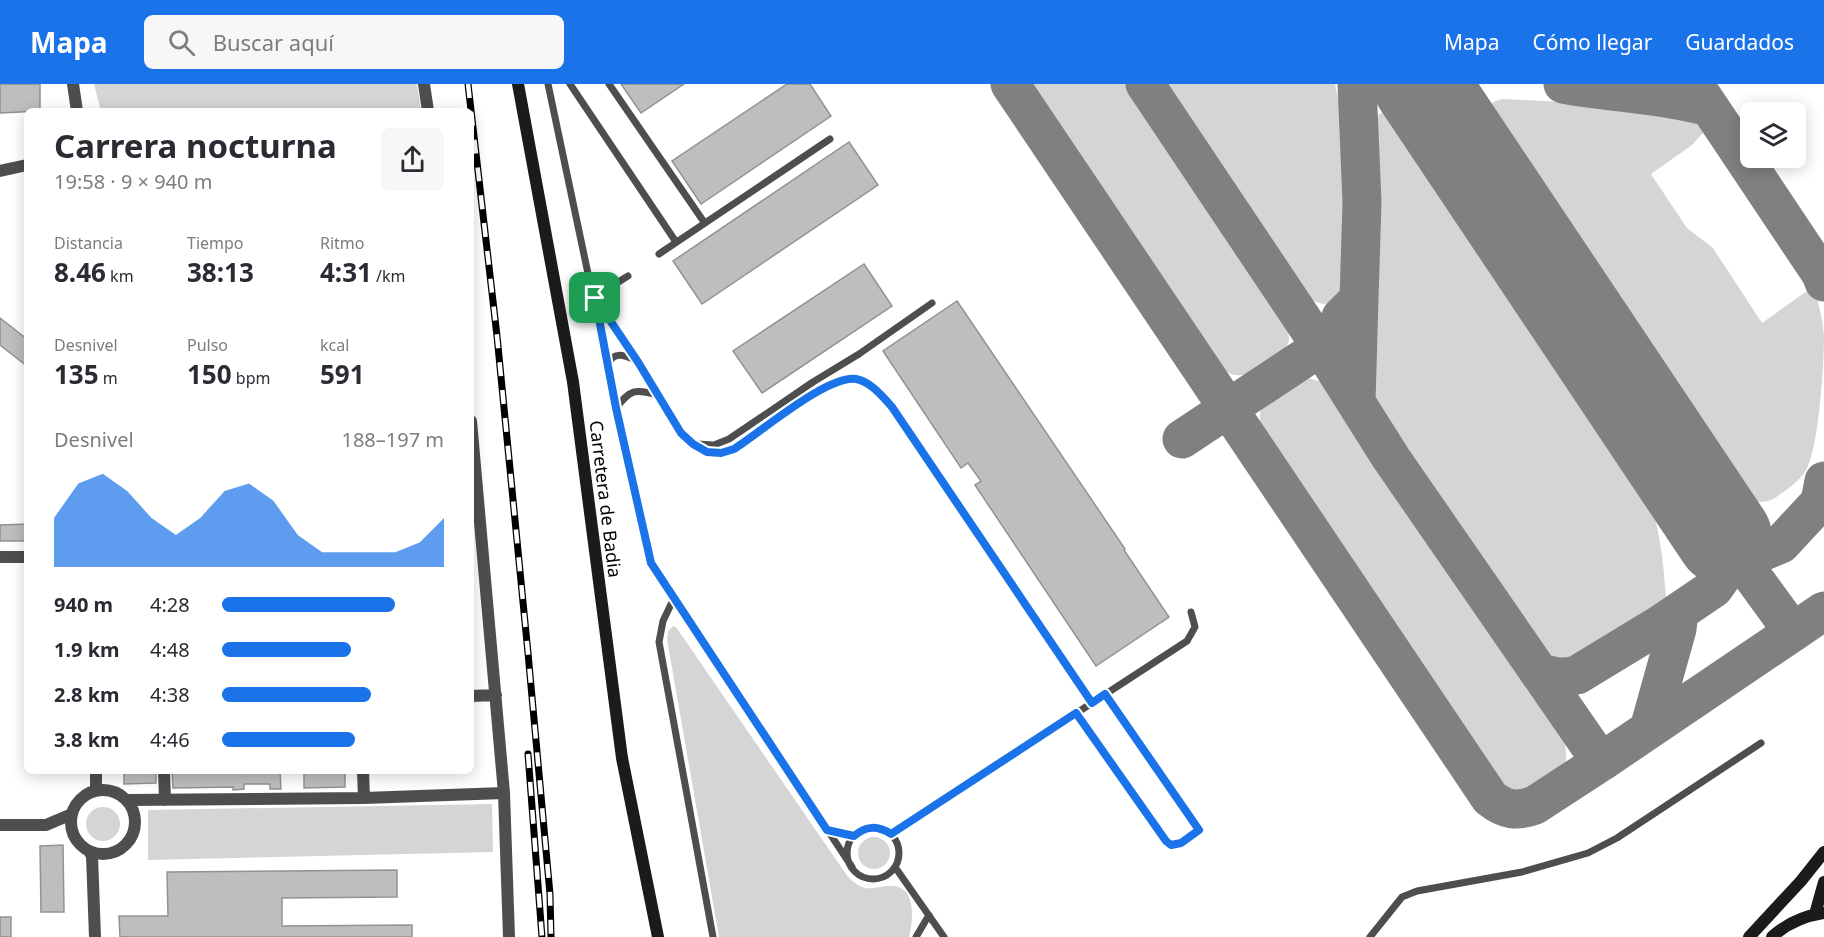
<!DOCTYPE html>
<html lang="es">
<meta charset="utf-8">
<style>
body{margin:0;font-family:"Noto Sans",sans-serif;background:#f7f7f7;color:#2b2b33;height:100vh;display:flex;flex-direction:column;font-size:22px;white-space:nowrap}
*{box-sizing:border-box;margin:0}
p{font-size:20px;color:#7c7c81}
.icon{flex:none;width:33px;height:33px;fill:none;stroke:currentColor;stroke-width:2;stroke-linecap:round;stroke-linejoin:round}
.map{position:relative;flex:1;overflow:hidden}
.drawer{position:absolute;left:24px;top:24px;width:450px;height:666px;display:flex;flex-direction:column;background:#fff;border-radius:9px;box-shadow:0 3px 15px #0003}
.drawer>*{flex:none}
.tools{position:absolute;left:1740px;top:18px;display:grid;gap:12px}
.tools a{display:grid;place-items:center;width:66px;height:66px;border-radius:9px;background:#fff;box-shadow:0 3px 15px #0003;font-size:30px}
.pin{position:absolute;display:grid;place-items:center;width:51px;height:51px;color:#fff;margin:-26px;border-radius:12px;box-shadow:0 3px 9px #0006}
.round{display:grid;place-items:center;flex:none;width:63px;height:63px;border-radius:9px;background:#f7f7f7}
.head{display:flex;align-items:center;justify-content:space-between;height:102px;padding:0 30px}
h1{font-size:33px;font-weight:700;line-height:45px}
.stats{display:grid;grid-template-columns:repeat(3,1fr);gap:9px;height:102px;padding:6px 30px}
.stats div{display:grid;align-content:center}
.stats b{font-size:26px;font-weight:700}
.stats small{font-size:16px;font-weight:400}
.stats p{font-size:16px}
.chart{height:168px;padding:12px 30px}
.chart p{display:flex;justify-content:space-between}
.chart svg{width:100%;height:108px;margin-top:6px;fill:#1a73e8;opacity:.7}
ul{padding:0 30px;list-style:none;font-size:20px}
li{display:grid;grid-template-columns:96px 72px 1fr;align-items:center;height:45px}
li i{height:15px;border-radius:8px;background:#1a73e8}
header{display:flex;align-items:center;gap:36px;box-sizing:border-box;height:84px;padding:0 30px;background:#1a73e8;color:#fff}
header strong{font-size:28px}
nav{display:flex;gap:33px;margin-inline-start:auto;font-size:21px}
.search{width:420px;height:54px;background:#f7f7f7;display:flex;align-items:center;gap:15px;box-sizing:border-box;padding:0 21px;border-radius:9px;color:#7c7c81;font-size:22px}
.map>svg:first-child{display:block}
.green{fill:#d5d5d5}
.lines{fill:none;stroke-linecap:round;stroke-linejoin:round}
.taxiway{stroke:#808080;stroke-width:39}
.runway{stroke:#808080;stroke-width:96}
.building{fill:#bebebe;stroke:#929292;stroke-width:1.5}
.lane{stroke:#4e4e4e;stroke-width:7}
.street{stroke:#4e4e4e;stroke-width:12}
.secondary{stroke:#1b1b1b;stroke-width:12}
.rail-casing{stroke:#000;stroke-width:7}
.rail{stroke:#fff;stroke-width:4.5;stroke-dasharray:14;stroke-linecap:butt}
.route-casing{stroke:#fff;stroke-width:12}
.route{stroke:#1a73e8;stroke-width:8}
.labels{text-anchor:middle;dominant-baseline:central;stroke-width:4.5;stroke-linejoin:round;paint-order:stroke}
.street-label{font-size:18px;fill:#000;stroke:#fff}
</style>
<header>
<strong>Mapa</strong>
<div class="search"><svg class="icon" aria-label="search" viewBox="0 0 24 24"><circle cx="10" cy="10" r="6"/><path d="M15 15l6 6"/></svg>Buscar aquí</div>
<nav><a>Mapa</a><a>Cómo llegar</a><a>Guardados</a></nav>
</header>
<div class="map">
<svg width="1824" height="853" viewBox="0 0 1824 853">
<rect width="100%" height="100%" fill="#fff"/>
<path class="green" d="M94,0h323l4,27h-320z
M1024,0h106l147,220c4,10 13,24 12,36 -3,18 -42,43 -60,33 -16,-8 -27,-26 -38,-40z
M1159,0h176c4,18 8,36 9,55 4,30 10,137 -8,159 -4,5 -12,7 -17,5 -13,-4 -25,-21 -33,-31z
M1503,15l161,8 22,6 22,14 -16,18 -41,29 36,54 26,20 49,75 52,-37c4,17 9,33 10,50 0,27 -5,115 -19,136 -7,10 -22,21 -32,27 -13,7 -29,1 -37,-10l-245,-364 -4,-11 2,-8 6,-5z
M1385,27l12,1 8,8 219,325c31,52 38,94 42,154l-55,38 -44,23c-17,0 -29,-17 -40,-28l-144,-215 -10,-18 -3,-21 6,-237 2,-26z
M1308,294l14,4 29,30 199,298c8,13 18,33 16,49 -4,23 -40,40 -60,29 -11,-5 -19,-18 -27,-27l-203,-304c-6,-11 -14,-23 -16,-36 -3,-24 30,-36 48,-43z
M673,542l3,1 172,250c19,18 23,9 44,9 25,0 21,35 17,51h-190l-52,-298 1,-8z
M492,720l1,48 -345,8v-50z
M86 740a17 17 0 1 1 34 0a17 17 0 1 1-34 0Z
M858 769a16 16 0 1 1 32 0a16 16 0 1 1-32 0Z"/>
<g class="lines">
<path class="taxiway" d="M1010,0l480,714c15,12 27,14 45,7l66,-43
M1145,0l176,263 70,111 210,304 192,-130 -69,-95
M1563,0c49,9 98,10 146,23
M1694,0l127,190 3,8
M1341,233l18,-18 3,-97 -5,-118
M1182,355l139,-92 20,-18 18,-30 -3,103
M1724,453l24,14h16l17,-7 39,-42 4,-21
M1793,548l31,-21
M1538,587c14,7 24,7 39,4l84,-51 53,-36 12,-17 4,-19 -6,-15
M1649,645l28,-100 2,-17"/>
<path class="runway" d="M1421,0l303,453"/>
</g>
<path class="building" d="M0,0h40v27l-40,2z
M621,0h63l-43,29z
M787,0h23l21,32 -130,88 -29,-43z
M849,58l29,43 -176,119 -29,-43z
M864,180l28,42 -130,87 -29,-42z
M957,217l168,248 -1,1 45,67 -73,49 -121,-181 6,-4 -13,-18 -7,5 -78,-117z
M0,234l27,21v27l-27,-21z
M27,440v17h-27v-16z
M124,687h32v12l-32,1z
M172,687h108l1,18h-11v-5h-26v5l-11,1v-3l-60,1z
M304,687h41v16l-41,1z
M63,761l1,67h-23l-1,-66z
M397,786v27l-115,1v28l130,-1v12h-292l-1,-21h49l-1,-44z
M0,833h11v20h-11z"/>
<g class="lines">
<path class="lane" d="M548,0l96,455 7,24 201,304
M570,0l106,158
M609,0l95,138
M659,170l171,-115
M593,208l14,-3 21,-13
M596,216l41,61 44,72 12,11 14,8 14,1 13,-4c27,-17 93,-74 122,-70 14,2 27,19 36,28l200,296
M608,280c6,-13 16,-9 27,-4
M616,324c15,-19 18,-19 41,-13
M696,360l18,1 15,-6 84,-57 46,-28 73,-51
M674,514l-11,23 -4,21 54,295
M1076,629l90,128 5,4 10,-2 18,-13 -94,-136
M847 769a26 26 0 1 1 52 0a26 26 0 1 1-52 0Z
M827,746l26,6
M891,750l296,-193 8,-14 -4,-15
M895,783l49,70
M916,853l13,-22
M1370,853l32,-40 15,-6 105,-19 66,-19 29,-15 144,-95"/>
<path class="street" d="M73,0l4,27
M424,0l4,27
M0,87l27,-6
M471,337l33,372 5,144
M0,473h27
M471,612l25,-1
M96,687v20
M164,687l1,29
M363,687l1,27
M71 738a32 32 0 1 1 64 0a32 32 0 1 1-64 0Z
M126,716l238,-2 140,-5
M0,741h46l26,-11
M89,767l3,5 3,81"/>
<path class="secondary" d="M518,0l55,298 49,376 36,179
M1815,830l9,-32
M1749,853l52,-56 23,-29
M1772,853c15,-14 32,-21 52,-24"/>
<g class="rail-casing">
<path id="rail" d="M468,0l29,252 31,317 22,241 1,43
M528,670l14,183"/>
</g>
<use href="#rail" class="rail"/>
</g>
<g class="lines">
<g class="route-casing">
<path id="route" d="M595,214l43,64 43,71 12,11 14,8 14,1 13,-4c27,-17 93,-74 122,-70 14,2 27,18 36,28l200,296 13,-9 94,136 -18,13 -10,2 -5,-4 -90,-128 -185,121c-14,-9 -25,-8 -37,2l-27,-6 -176,-267 -35,-155z"/>
</g>
<use href="#route" class="route"/>
</g>
<g class="labels">
<g class="street-label">
<text transform="translate(606 415) rotate(83)">Carretera de Badia</text>
</g>
</g>
</svg>
<div class="tools">
<a><svg class="icon" aria-label="layers" viewBox="0 0 24 24"><path d="M12 4l9 5-9 5-9-5zM3 14l9 5 9-5"/></svg></a>
</div>
<div class="pin" style="left:595px;top:214px;background:#1e9e55"><svg class="icon" aria-label="arrive" viewBox="0 0 24 24"><path d="M6 21V4h12l-3 4 3 4H6"/></svg></div>
<section class="drawer">
<div class="head"><div><h1>Carrera nocturna</h1><p>19:58 · 9 × 940 m</p></div><a class="round"><svg class="icon" aria-label="share" viewBox="0 0 24 24"><path d="M12 15V3M7 8l5-5 5 5M5 13v7h14v-7"/></svg></a></div>
<div class="stats">
<div><p>Distancia</p><b>8.46<small> km</small></b></div>
<div><p>Tiempo</p><b>38:13</b></div>
<div><p>Ritmo</p><b>4:31<small> /km</small></b></div>
</div>
<div class="stats">
<div><p>Desnivel</p><b>135<small> m</small></b></div>
<div><p>Pulso</p><b>150<small> bpm</small></b></div>
<div><p>kcal</p><b>591</b></div>
</div>
<div class="chart"><p><span>Desnivel</span>188–197 m</p>
<svg viewBox="0 0 160 44" preserveAspectRatio="none"><path d="M0 44V24L10 10L20 6L30 13L40 24L50 31L60 24L70 13L80 10L90 17L100 31L110 38L120 38L130 38L140 38L150 34L160 24V44z"/></svg>
</div>
<ul>
<li><b>940 m</b>4:28<i style="width:78%"></i></li>
<li><b>1.9 km</b>4:48<i style="width:58%"></i></li>
<li><b>2.8 km</b>4:38<i style="width:67%"></i></li>
<li><b>3.8 km</b>4:46<i style="width:60%"></i></li>
</ul>
</section>
</div>
